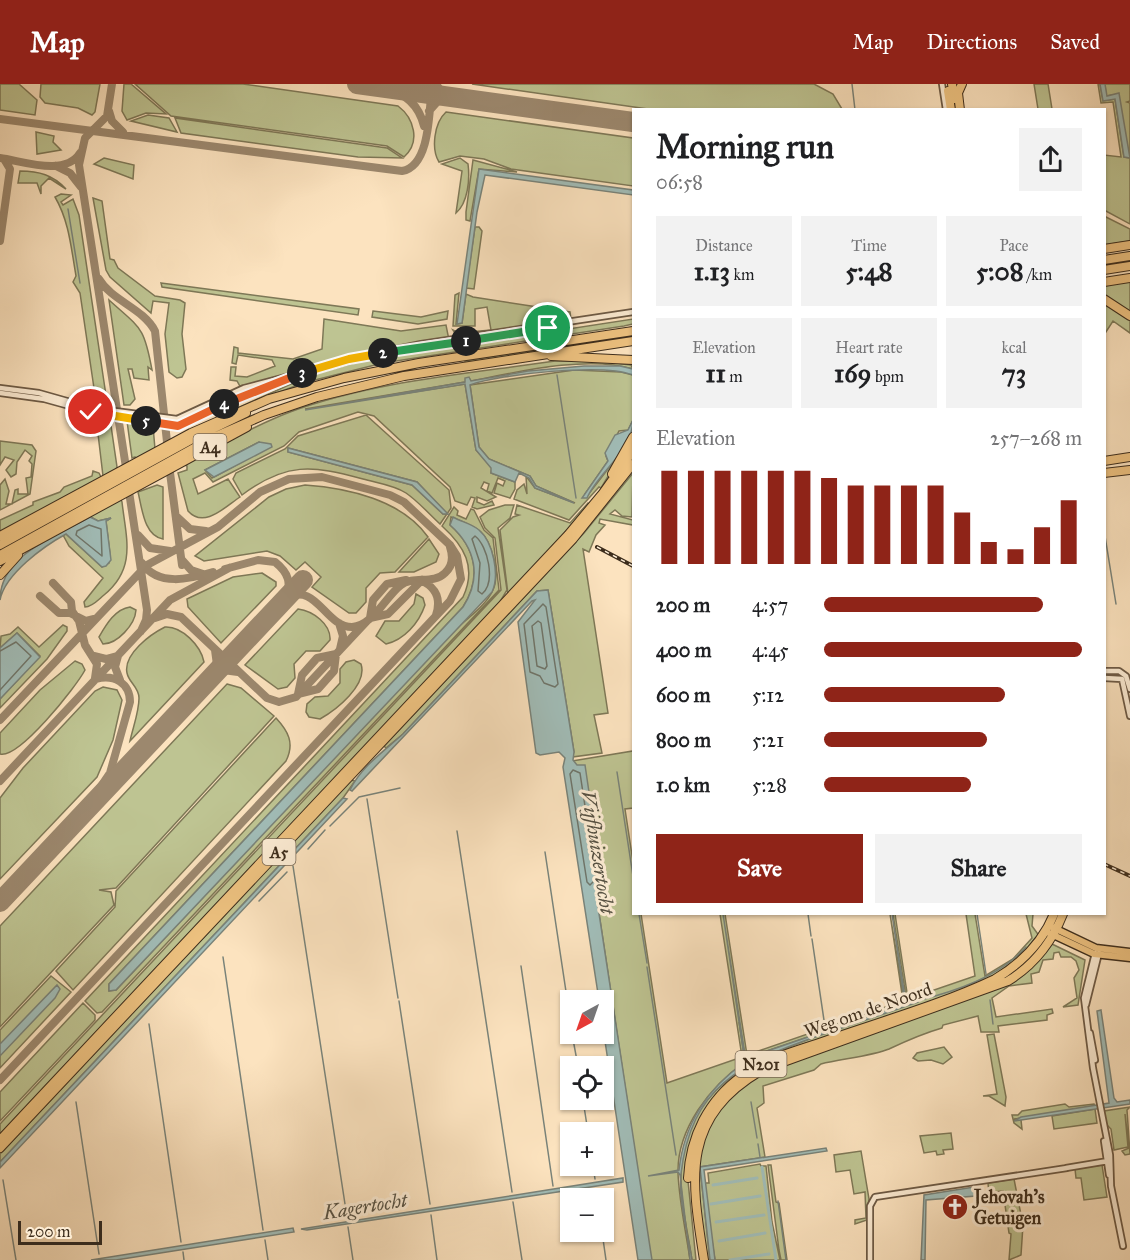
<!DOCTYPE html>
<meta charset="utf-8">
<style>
body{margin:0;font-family:"IM FELL Great Primer",serif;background:#f2f2f2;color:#202124;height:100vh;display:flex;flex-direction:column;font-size:22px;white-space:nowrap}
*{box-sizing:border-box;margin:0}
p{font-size:20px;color:#757577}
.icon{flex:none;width:33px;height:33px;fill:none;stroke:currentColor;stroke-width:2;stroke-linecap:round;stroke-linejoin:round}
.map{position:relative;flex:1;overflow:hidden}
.panel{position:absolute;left:632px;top:24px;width:474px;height:807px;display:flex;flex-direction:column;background:#fff;border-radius:0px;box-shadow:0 2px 4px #0004}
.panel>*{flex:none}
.needle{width:39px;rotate:220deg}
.tools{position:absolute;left:560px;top:906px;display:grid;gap:12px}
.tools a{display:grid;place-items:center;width:54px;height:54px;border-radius:0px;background:#fff;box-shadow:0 2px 4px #0004;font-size:30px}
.scale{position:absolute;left:18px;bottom:15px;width:84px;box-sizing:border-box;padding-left:6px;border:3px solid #3d2d1c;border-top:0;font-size:16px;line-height:21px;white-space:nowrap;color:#3d2d1c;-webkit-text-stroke:4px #fdedd5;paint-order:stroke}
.pin{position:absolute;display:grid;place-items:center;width:51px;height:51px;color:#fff;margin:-26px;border:3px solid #fff;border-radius:50%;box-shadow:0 2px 6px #0007}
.km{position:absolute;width:30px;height:30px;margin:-15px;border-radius:50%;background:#222;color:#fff;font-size:16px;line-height:30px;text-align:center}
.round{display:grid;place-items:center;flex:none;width:63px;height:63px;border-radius:0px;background:#f2f2f2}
.head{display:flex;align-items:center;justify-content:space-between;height:102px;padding:0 24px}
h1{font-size:33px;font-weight:800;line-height:45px}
.figures{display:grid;grid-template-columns:repeat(3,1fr);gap:9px;height:102px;padding:6px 24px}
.figures div{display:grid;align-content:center;border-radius:0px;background:#f2f2f2;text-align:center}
.figures b{font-size:26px;font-weight:800}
.figures small{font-size:16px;font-weight:400}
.figures p{font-size:16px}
.chart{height:168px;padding:12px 24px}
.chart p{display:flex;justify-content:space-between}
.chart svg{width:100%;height:108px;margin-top:6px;stroke:#8f2418;stroke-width:6}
.button{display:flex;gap:12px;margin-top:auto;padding:12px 24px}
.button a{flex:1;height:69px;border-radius:0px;background:#8f2418;color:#fff;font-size:24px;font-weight:800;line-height:69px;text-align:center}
.button a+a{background:#f2f2f2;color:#202124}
ul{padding:0 24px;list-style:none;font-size:20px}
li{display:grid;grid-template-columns:96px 72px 1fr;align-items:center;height:45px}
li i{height:15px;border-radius:8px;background:#8f2418}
header{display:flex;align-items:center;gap:36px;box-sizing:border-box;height:84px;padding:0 30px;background:#8f2418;color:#fff}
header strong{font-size:28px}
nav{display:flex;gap:33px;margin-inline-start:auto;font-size:21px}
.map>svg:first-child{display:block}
.green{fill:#bec492;stroke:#7e7857;stroke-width:1.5;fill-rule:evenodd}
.water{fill:#a1bdb8;stroke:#79837a;stroke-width:1.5}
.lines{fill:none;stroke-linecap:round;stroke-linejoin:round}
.shore{stroke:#6f756a;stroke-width:1.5}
.stream{stroke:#79837a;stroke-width:1.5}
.canal{stroke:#a1bdb8;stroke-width:3}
.taxiway{stroke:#9c886e;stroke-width:8}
.runway{stroke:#9c886e;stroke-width:20}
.minor-casing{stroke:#6d5a45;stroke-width:8}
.major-casing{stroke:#3d2d1c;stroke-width:9}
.highway-casing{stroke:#3d2d1c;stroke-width:10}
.minor{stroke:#fdedd5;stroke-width:4.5}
.major{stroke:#eec280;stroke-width:6}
.highway{stroke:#eec280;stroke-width:8}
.rail-casing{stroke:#3d2d1c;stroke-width:4}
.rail{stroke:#fdedd5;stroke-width:1.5;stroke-dasharray:4.5;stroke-linecap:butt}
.split-1-casing{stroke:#fff;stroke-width:12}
.split-2-casing{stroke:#fff;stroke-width:12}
.split-3-casing{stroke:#fff;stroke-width:12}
.split-4-casing{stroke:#fff;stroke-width:12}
.split-5-casing{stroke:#fff;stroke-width:12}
.split-6-casing{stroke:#fff;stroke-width:12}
.split-1{stroke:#22a559;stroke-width:8}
.split-2{stroke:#22a559;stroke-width:8}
.split-3{stroke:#f5b400;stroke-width:8}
.split-4{stroke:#f0652b;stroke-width:8}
.split-5{stroke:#f0652b;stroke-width:8}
.split-6{stroke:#f5b400;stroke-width:8}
.labels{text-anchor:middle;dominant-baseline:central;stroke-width:6;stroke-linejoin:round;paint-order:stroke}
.shield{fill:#fdedd5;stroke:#776754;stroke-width:1.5}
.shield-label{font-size:16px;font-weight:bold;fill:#3d2d1c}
.street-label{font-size:18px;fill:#3d2d1c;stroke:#fdedd5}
.poi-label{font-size:18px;font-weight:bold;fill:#3d2d1c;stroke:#fdedd5;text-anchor:start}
.water-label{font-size:20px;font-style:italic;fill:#565143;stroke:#fdedd5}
</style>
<header>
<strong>Map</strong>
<nav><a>Map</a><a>Directions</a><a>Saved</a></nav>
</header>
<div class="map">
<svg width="1130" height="1176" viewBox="0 0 1130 1176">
<rect width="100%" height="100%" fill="#fce3bf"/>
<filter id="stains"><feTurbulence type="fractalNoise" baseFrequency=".00333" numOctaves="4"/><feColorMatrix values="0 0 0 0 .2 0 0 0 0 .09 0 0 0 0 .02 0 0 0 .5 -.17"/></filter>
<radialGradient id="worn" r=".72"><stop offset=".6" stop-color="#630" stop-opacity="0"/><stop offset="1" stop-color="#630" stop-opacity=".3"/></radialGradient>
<path class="green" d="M0,0h19l18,16 -2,15 -35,-5z
M41,0h59l-5,28 -3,3 -14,-7 -33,-5 -5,-6z
M124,0h7l35,30 -20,-1 -19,7 -5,-9z
M135,0h108l155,22c16,12 23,36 6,51l-17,-11 -216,-30z
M472,0h342l19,10 9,15 -187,1z
M1034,0h14l4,25h-14z
M1098,0h2l3,17 12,-2 9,58 6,1v66l-26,-14v-55l17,2 -8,-55 -12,1z
M1105,0h25v17l-3,1 3,1v51l-2,-1 -10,-59 -12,2z
M446,28l187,26v48l-122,-17 -27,-10 -24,-3 -21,6c-8,-13 -5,-39 7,-50z
M148,31l21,3 8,14 -46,-11z
M175,34l212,30 15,10 -44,-1 -177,-24z
M36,48l18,4 -1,6 8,8 -24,4z
M104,74l30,7 -1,14 -39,-15z
M460,74l8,6c2,15 0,39 -12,49l6,-42 -20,-7z
M473,76l44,12 -38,-3 -9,52 -4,-1v-8z
M20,87c19,0 33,4 46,18l-17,-11 -8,8v8l-4,-11h-19z
M61,110l10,1 -10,7 2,3 10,-6 6,16 28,187 -7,-1 -5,-6 -15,-102 -7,-11 3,-6c-5,-29 -7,-55 -21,-79z
M93,114l9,3 8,58 4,1 4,8 37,28 25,4 5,3 -3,31 4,35 -4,8 -5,1 -8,-6 -4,-38 4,-31 -16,-2 -2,12 -41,-36 -4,-7z
M1104,132l26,13v12l-26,4z
M475,143h4l3,4 -8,58 -8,-1z
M1130,196v33l-26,-16v-12z
M161,199l198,26 -1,6 -196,-28z
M459,209l-3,31 6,-1 4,-29 7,3 97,15 1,8 -106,16 -5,-3 -2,5 -5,-8 6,3 32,-3 -4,-23 -12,2v17h-22l2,-31z
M109,216c32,29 35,26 43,70l-4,-3 1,13 -15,-2 -2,-9h-4l7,30 -5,6h-6z
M1104,219l26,17v13l-17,-12 -9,14z
M373,227l48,6 27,-6 -1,8 -29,5 -46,-7z
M324,235l77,12 45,-6 3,15c-55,5 -106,21 -159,35 -17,5 -32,7 -49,13l-4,-7 -7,-1 1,-13h5l-1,9 12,1 28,-11 -3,-6 -34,-5 -2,9 -4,-1 2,-16 4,1v5l55,6 29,-10z
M633,235v5l-9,2 -241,37 -80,20 -70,27 78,-35 50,-14z
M633,251v3l-168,25v-2z
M555,277h41l35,4 2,4c-46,-14 -116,3 -162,12l-2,-3 -4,4 -160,27 160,-25 11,66 16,18 -1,5 24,9v7l-5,9 -16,-5 3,-10 6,3 2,-5 -7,-3 -6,15 -5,-2 2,-7 -5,-2 -3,6 15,9 -9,4 -10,-4v5l7,3 8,-4 2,4 -17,4 -5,-2 3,-9 -4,-1 -4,8 -12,-4 -5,-14 -76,-71 -16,-4 -59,20 -15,14 -71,36 -8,-9 -12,6 5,15 30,-15 12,18c-15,10 -36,32 -52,14l-10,-38 9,-3v-4l-4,-2c36,-18 70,-38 107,-52 85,-31 177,-38 265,-51zM259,358l9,6 -56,30 -7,-8z
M574,286l47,2 12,3v45l-5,10 -9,1 -13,25 2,5 -23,33 2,2 24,-31 22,-36v6l-32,53 -2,-1 -30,33 -55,-21 3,-9 7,-6 3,10 -1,-18 9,12 40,15 -39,-17 -6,-10 -41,-17 -10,-12 -9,-62z
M366,331l83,75 2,18 -11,16c-11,-10 -21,-22 -34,-31 -12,-8 -29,-10 -43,-14 -51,-14 -77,-17 -121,16l-9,-16 3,-6 49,-24 13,-13zM288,364l129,34 30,32h-4l-31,-29 -124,-33z
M96,333l14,2 7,48 -2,4 -12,5z
M127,337l26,5 2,23 -19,11 -1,-3 -3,1z
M0,357l32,4 4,6 -6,43 -30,16v-25l5,-6 4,12 -3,13h6l3,-14 3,-1v5h10l-2,-16 5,-1 1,-13 -3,-3 3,-5 -7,-6 -8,12 -1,12 -5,3 -5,-7 8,-10 -9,-3 -5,8z
M93,387l6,2 3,6 -102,53v-12l33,-15v-3l27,-10 4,-5 28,-11z
M633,389l-1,44 -10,-1 -7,-6 -5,4 23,6v5l-33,-6 -1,4 6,2 -9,10 -7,17 -6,-3 25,164 -14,2 8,38 -30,4 2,-5 -26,-162 -11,1 -134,143 -17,14 -2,-2 200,-213z
M157,401l6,2v52c-19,-3 -21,-31 -25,-47z
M305,401c43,3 97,15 123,52l-33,35 -15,1 -14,15v14l-10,11h-7l-37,-26 9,-10 -16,-15 -9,8 -16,-14 -13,-5 -63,10 -9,-5 74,-59 17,-8z
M120,414l2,4c4,36 15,66 -18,93 -6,5 -12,12 -19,12l-1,-5 19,-24 -34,-32 -6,-11 3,-1 36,33 7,-4 1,-9 -4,-33 5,-3 -13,3 -9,-5z
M588,419l2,2 -82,89 -8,-64 13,-13 6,-2 -4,-1 2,-9 53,18z
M505,421h9l-4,13 -12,10 9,62 -9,15 -498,529v-10l501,-534 -6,-52 -10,-10 -5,-11 9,-7z
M454,423l4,4 -1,4 9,4 5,-10 3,1 10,20 9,8 6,52 -397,422 -5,1 -12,-12 378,-404c14,-30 1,-51 -21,-71zM451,433c10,4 22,8 30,15 11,10 19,43 12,58 -7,16 -29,31 -42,43l-335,357 -7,1v-7l354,-377c19,-30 13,-59 -13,-82z
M429,455l10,15 -3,8 -22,10h-15z
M262,489l14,9v4l-55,57 -33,-36 -1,-8 46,-22z
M416,510l7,4 2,7c-6,18 -21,35 -39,39l-10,-8 9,-15h14l15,-17z
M130,523l6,3c-1,15 -19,34 -33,34l-4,-7c7,-12 16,-28 31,-30z
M298,525c15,2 33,15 32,31l-10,11h-14l-12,13 1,14 -8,9 -9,2 -33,-24z
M63,541l4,2v4l-20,28 -47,49v-9l40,-43 -23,-23 -17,15 1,-12 9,-2 8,-7 21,20z
M165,543c17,-1 36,19 39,35l-74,79c3,-14 9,-29 9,-43 0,-11 -10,-15 -12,-25 -4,-19 24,-39 38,-46z
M354,576l7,4c7,21 -25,46 -41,55l-11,-2 -3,-5 1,-8 8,-7 13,-1 12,-13v-14l6,-7z
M75,577l7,3 3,6c-9,17 -66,89 -85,84v-21l40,-43z
M227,600l14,4 33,28 -158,172 -17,2 12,2 3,13 -114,122v-101z
M103,603l14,3 5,10 -9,40 -16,37 -97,102v-81l23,-30 72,-77z
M276,634c12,13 19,25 10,43l-213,229 -17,-19 59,-64 1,-16z
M633,667v57l-8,1 8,53v52h8l26,169 75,-26 -22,-143h5l22,141 156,-54 -13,-87 15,90 -138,47 -21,11 -7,-40 6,40c-35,24 -68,67 -67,111 1,28 8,59 12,87h-39l-74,-494 -5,-5z
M351,696l4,1 -12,17 -343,364v-8z
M893,830h2l13,85 67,-23 -9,-62h9l10,62 28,-17 19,-21 -6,-24h7l-1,12 8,11 -8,12 -38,29 -262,103 -45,90 9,89h-4c-4,-28 -12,-58 -11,-87 3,-85 71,-113 139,-138 29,-11 58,-21 87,-32z
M1052,860l33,16 -7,45 -15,2 14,-9 -3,-20 5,-8 -3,-9 -5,-4h-10l-2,-5 -5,1 -1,6 -10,1 -4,12 -8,2 1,9 -23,3 -17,12 4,19 56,-8 1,4 -6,2v5l-49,6 1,6h-18l-3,-16 -35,9 -1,3c-21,6 -36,13 -53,21 -17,7 -48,10 -68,15l-7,6 -51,16 1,17 -7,5 8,49 -65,10 10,93h-3c-12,-81 -25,-132 51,-186l271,-105z
M51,892l20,16 -71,76v-38z
M83,919l12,12v5l-95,101v-29z
M994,950l12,63 -1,9 -16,-10h-6l14,-2 -10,-59z
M944,963l8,10 -9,7 -12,-4 -13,1 -5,-3 4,-5z
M1065,1020l4,3 25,-3 1,3 -81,12 7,1 1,9 -8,-6 -2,-8h6l4,-4z
M1130,1023l-3,3 3,44 -5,1 -3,-4 7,-3 -4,-34 3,33 -14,3 -3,-21 -5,-5 -2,-13z
M1095,1025l2,14 -43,6 -2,-13z
M951,1049l2,16 -10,1 1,4 -7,1 -1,-4 -12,2 -4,-17z
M861,1067l8,48 -2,21 -12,4v-4l11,-2 -1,-26 -11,2 -4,-24 -14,2 -2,-17z
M760,1080l1,2h5l6,56 8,38h-65l-12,-77h6l-1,-10z
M768,1081h3l5,37 3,1 8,57h-6l-2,-10z
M1102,1081l5,32 -23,3 -3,-22h-5l-1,-9z
M1014,1095l9,46 -2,30 -12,5 2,-26 -2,-1 -6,-42 -10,1 -1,4 -3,-1 -1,-12z"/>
<path class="water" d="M1100,0h5l2,12 12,-3 11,65 -6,-1 -9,-58 -12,2z
M479,85l154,21v5l-148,-20 -8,37 -15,111 -5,1z
M584,282h36l13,3v6c-30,-12 -133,-1 -163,10l9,62 10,12 41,17 6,10 38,17 -39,-15 -6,-10 -10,-5 -4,9 -24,-9v-5l-15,-18 -11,-66 -160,26 160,-28v-4l4,-1 2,4 57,-10z
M633,336c0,31 -35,52 -46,78h-5l26,-37 -3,-8 10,-18 13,-5z
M259,358l12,2 1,3 -58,30 -9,-7z
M288,364l129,34 31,32h-5l-31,-29 -124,-33z
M90,433l8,4 13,-3 -5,3 5,39 -5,6 -4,1 -36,-33c-22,12 -61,40 -66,66 0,-45 56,-64 90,-83z
M453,433c8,5 18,6 26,13 14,12 21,45 13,62l-376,398 -7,1v-7l354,-377c19,-29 13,-59 -13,-82z
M548,506l26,162 -1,8 4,5h8l18,122 -7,1v6l56,366h-14l-35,-232v-28h-4l-36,-233 2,-9 -6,-6 -19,3 -4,-2 -18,-131 17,-22 -3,1 -180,190 -2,-1c11,-23 34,-39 53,-56l134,-143z
M17,549l23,24 -40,42v-51z
M343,714l4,1 -347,369v-6z
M723,830l23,147 21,-10 138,-47 -13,-90 14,89 11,-4 1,3c-34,12 -67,23 -100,34 -78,27 -127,51 -137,138 -3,27 7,59 11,86h-2l-10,-85 -2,-3 -30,4 31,-6c5,-47 28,-81 66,-108z
M57,901l3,4 -5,9 -55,58v-12z
M1101,926l13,88 3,4 13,-2v4l-116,17 7,-4 88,-14 -12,-92z
M826,1064l1,3 -123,19 11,90h-5l-10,-93z
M623,1094v4l-316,48 -6,-1z
M974,1103l5,3 -3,6 -50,4 -1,60h-4l3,-65z
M293,1144l1,4 -178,28h-25z"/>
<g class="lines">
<path class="shore" d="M89,441l12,4 1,27 -26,-21 1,-4z
M475,452c13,10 21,46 7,58l-4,-3 2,-28 -8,-24z
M543,520l3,3 12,77 -3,3 -11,-4 -4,-7 -10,-4 -6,-48z
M538,537l3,2 6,43 -2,3 -8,-3 -5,-40z
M0,567l16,-9 15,14 -31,34
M573,686l7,3 16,106 -6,6 -3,-3 -17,-108z"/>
<path class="stream" d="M852,0l3,26
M68,125l12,74
M557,291l19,123
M1104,446l12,74
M617,688l16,104
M367,715l31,199
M330,742l29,-29 41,-9
M457,747l55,361
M308,765l17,-19
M545,768l25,166
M293,782l54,351
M259,817l28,-29
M639,830l8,49
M808,830l3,22
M977,830l9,60
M812,855l13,88
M223,873l40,273
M521,882l32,220
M647,883l29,188
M990,916l3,24
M399,917l31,203
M917,917c39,-10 82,-24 109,-54
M149,940l32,218
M572,950l6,32
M583,1016l5,32
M76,1018l23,152
M751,1018l6,36
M758,1060l2,13
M593,1082l2,13
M3,1096l13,80
M596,1106l1,8
M778,1117l8,59
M513,1118l9,58
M431,1131l6,45
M348,1143l5,33
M602,1148l4,28
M265,1156l3,20
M183,1168l1,8"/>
<path class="canal" d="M762,1083l14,93
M713,1101l44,-7
M711,1120l49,-8
M716,1138l48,-7
M719,1157l46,-8
M730,1176l39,-6"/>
<path class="taxiway" d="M112,0l-5,32 -22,22 -6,27 48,309
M436,0l5,7 11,6
M385,4c20,5 34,17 39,38
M405,7l13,-1 10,-6
M109,27l3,10 11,11
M429,27l8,-9 15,-5
M0,35l402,52c29,-5 27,-62 30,-87
M0,74c23,3 65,19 80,-5
M56,82l14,7 11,14
M0,157l10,-72 -6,-10
M99,195c13,22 44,29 56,52l13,120
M169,381l13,100
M128,401l19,125 -1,10 -5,11
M176,432l14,13 16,2
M138,451l12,13 20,3
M182,476l9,10 12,4
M142,479c16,24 48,16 71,9
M225,485l33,-9 17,2c14,11 17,22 10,37
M422,497c15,7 19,19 14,34
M53,499l18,19 1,9 7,10 6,24 12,19 -2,14
M40,512l19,17h11l16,8 8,-2
M285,515c31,-19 40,28 67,28 21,-1 34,-31 49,-42 13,-10 32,0 44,-12 8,-7 8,-17 5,-26
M155,534l12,-4 14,3 86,81 12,4 17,-5 71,-76
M370,534l18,-4 34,-34
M370,534l3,-18 14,-16 19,-4
M339,539l4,13 -3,13
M336,570l-2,17 -16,18 -20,5 4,-19 15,-17z
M94,572l12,3 11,-3
M118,572l-3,11 5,13
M212,592l5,-11 -2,-15
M212,593l11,-7 15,2
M0,636l147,-155 71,-38 42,-35 29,-13 33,-2 68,18 14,7 46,43 7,11 4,23 -11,22 -450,479
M0,697l170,-181 59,-32
M81,732l29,-43 20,-71c0,-19 -16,-28 -34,-23"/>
<path class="runway" d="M357,0l276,38
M0,818l303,-322"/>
<g class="minor-casing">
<path id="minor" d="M942,0l4,26
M0,304l39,5 53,15 85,11 67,-31 45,-12
M0,309l44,6 47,13 86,14 117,-50 55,-17 72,-15 212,-32
M1104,587h15l7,5
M1126,592l4,13
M1104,594l18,1
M1122,595l8,37
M1095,869l-11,45 9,70 17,87 1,31
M1086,921l13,-52
M1090,949l5,27
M1104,1057l5,34
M1066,1084l42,-7
M1111,1102l12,60
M870,1176v-54l5,-9 192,-29"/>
</g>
<g class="major-casing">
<path id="major" d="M1052,843l44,21 34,4
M1049,849l45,21 36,4"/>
</g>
<g class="highway-casing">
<path id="highway" d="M952,0l2,15
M948,7l3,19
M960,26l-2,-17 4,-9
M1104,165l26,-4
M1104,176l26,-4
M1104,186l26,-4
M1104,198l26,-4
M1104,215l26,17
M551,272l82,4
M1104,377l26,-4
M1104,389l26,-3
M612,390l21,-37
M0,452l191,-103 78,-34 75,-21 75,-15 214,-32
M0,461l198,-109 48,-23
M0,471l212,-117 52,-23 53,-18 87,-21 229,-35
M0,477l247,-134
M0,491l18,-20
M0,1056l568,-605 35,-42 30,-42
M0,1064l573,-609 60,-75
M688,1094c2,-41 20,-78 54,-102 23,-17 53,-25 80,-34 57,-20 118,-37 173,-63 27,-16 47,-36 59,-65
M704,1176c-13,-82 -24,-143 60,-191l244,-88c26,-16 44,-39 55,-67"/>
</g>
<use href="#minor" class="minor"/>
<use href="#major" class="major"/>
<use href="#highway" class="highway"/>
<g class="rail-casing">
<path id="rail" d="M597,463l36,19
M1104,780l26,12"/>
</g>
<use href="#rail" class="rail"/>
</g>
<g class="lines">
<g class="split-1-casing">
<path id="split-1" d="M466,257l82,-13"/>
</g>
<g class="split-2-casing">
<path id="split-2" d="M383,269l83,-12"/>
</g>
<g class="split-3-casing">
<path id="split-3" d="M302,289l47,-14 34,-6"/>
</g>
<g class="split-4-casing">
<path id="split-4" d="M224,320l78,-31"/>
</g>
<g class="split-5-casing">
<path id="split-5" d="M146,337l32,5 46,-22"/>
</g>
<g class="split-6-casing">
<path id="split-6" d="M91,328l55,9"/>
</g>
<use href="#split-1" class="split-1"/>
<use href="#split-2" class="split-2"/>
<use href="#split-3" class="split-3"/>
<use href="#split-4" class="split-4"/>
<use href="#split-5" class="split-5"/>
<use href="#split-6" class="split-6"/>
</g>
<defs>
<g id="church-disc" transform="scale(1.35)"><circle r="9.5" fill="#8f2418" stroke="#fdedd5"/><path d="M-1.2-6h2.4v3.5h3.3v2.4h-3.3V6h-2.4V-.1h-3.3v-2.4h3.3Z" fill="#fff"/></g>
</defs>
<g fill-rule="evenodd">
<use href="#church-disc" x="955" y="1123"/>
</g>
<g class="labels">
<g class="shield">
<rect x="193.5" y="350" width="33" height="26" rx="4.5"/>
<rect x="262.5" y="755" width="33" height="26" rx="4.5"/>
<rect x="735.5" y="967" width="51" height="26" rx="4.5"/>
</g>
<g class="shield-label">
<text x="210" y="363">A4</text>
<text x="279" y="768">A5</text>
<text x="761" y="980">N201</text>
</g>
<g class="street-label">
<text transform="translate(868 926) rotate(-19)">Weg om de Noord</text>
</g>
<g class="poi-label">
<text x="974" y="1113">Jehovah's<tspan x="974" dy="21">Getuigen</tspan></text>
</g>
<g class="water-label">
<text transform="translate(598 768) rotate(81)">Vijfhuizertocht</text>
<text transform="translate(365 1122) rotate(-9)">Kagertocht</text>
</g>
</g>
<rect width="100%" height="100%" filter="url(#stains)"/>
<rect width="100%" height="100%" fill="url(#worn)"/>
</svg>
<div class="tools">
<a><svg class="needle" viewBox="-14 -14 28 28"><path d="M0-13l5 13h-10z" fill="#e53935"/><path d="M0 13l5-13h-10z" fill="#757577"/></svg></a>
<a><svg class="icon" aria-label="locate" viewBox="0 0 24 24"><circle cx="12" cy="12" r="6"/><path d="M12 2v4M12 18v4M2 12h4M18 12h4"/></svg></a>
<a>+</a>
<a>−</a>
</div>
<div class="scale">200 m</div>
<div class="pin" style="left:548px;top:244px;background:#1e9e55"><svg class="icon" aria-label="arrive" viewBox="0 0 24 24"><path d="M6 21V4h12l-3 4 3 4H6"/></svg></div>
<div class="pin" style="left:91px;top:328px;background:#d93025"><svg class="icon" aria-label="check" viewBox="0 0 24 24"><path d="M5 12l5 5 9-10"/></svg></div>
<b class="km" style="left:466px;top:257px">1</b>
<b class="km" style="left:383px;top:269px">2</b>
<b class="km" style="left:302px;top:289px">3</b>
<b class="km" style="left:224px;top:320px">4</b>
<b class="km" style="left:146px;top:337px">5</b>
<section class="panel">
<div class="head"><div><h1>Morning run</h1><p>06:58</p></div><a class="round"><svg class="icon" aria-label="share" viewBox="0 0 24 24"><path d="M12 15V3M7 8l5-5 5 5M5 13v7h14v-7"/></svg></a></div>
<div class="figures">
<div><p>Distance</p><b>1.13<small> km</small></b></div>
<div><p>Time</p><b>5:48</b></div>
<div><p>Pace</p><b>5:08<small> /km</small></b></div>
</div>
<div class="figures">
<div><p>Elevation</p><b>11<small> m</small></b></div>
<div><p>Heart rate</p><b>169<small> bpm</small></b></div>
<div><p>kcal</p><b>73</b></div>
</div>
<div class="chart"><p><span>Elevation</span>257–268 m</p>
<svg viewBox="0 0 160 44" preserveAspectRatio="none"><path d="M5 44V6M15 44V6M25 44V6M35 44V6M45 44V6M55 44V6M65 44V9M75 44V12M85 44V12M95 44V12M105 44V12M115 44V23M125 44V35M135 44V38M145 44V29M155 44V18"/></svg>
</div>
<ul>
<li><b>200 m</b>4:57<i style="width:85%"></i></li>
<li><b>400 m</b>4:45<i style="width:100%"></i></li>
<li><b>600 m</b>5:12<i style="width:70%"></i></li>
<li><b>800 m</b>5:21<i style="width:63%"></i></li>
<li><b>1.0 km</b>5:28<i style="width:57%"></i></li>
</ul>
<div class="button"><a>Save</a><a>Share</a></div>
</section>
</div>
